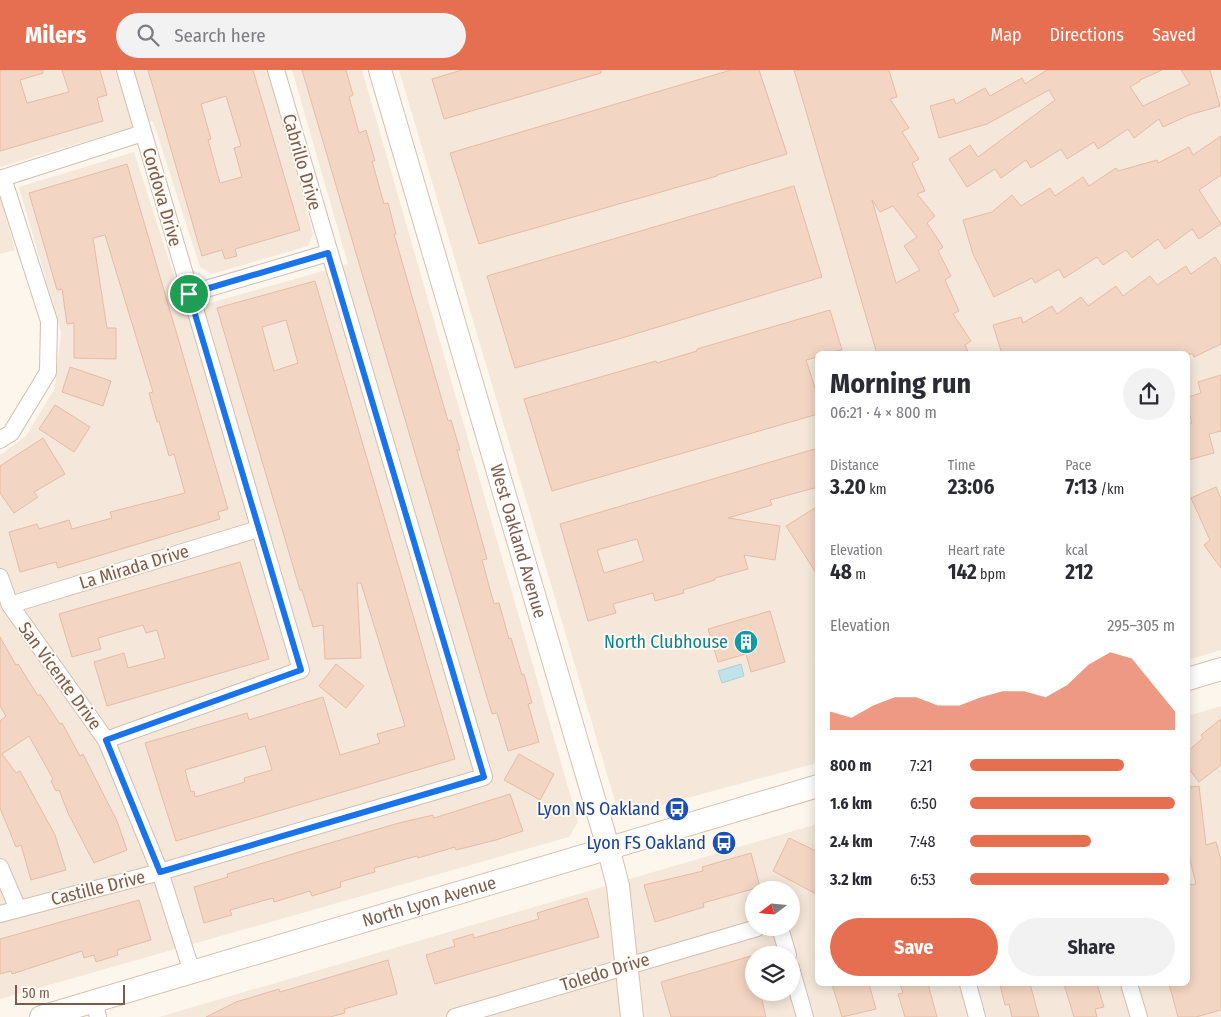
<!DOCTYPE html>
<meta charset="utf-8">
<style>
body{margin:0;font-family:"Fira Sans Condensed",sans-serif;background:#f2f2f3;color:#2b2b33;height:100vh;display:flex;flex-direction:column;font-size:19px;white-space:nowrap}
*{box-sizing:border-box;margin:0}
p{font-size:16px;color:#7c7c81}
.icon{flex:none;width:28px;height:28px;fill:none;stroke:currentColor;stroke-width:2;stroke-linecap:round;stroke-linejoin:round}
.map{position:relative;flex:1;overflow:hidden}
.drawer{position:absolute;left:815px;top:281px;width:375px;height:635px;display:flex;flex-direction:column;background:#fff;border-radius:8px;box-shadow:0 2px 12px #0003}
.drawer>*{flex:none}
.needle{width:32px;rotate:254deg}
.tools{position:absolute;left:745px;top:811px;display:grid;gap:10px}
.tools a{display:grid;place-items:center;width:55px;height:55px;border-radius:50%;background:#fff;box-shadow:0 2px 12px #0003;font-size:25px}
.scale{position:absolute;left:15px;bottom:12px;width:110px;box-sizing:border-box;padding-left:5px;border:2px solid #7a5c4d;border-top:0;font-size:14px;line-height:18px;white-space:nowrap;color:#7a5c4d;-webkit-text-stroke:4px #fffaf3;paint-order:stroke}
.pin{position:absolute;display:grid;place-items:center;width:42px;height:42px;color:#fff;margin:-21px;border:2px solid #fff;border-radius:50%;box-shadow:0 1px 5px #0007}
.round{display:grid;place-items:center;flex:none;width:52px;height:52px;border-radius:26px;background:#f2f2f3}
.summary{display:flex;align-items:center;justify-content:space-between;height:85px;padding:0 15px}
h1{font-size:28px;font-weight:700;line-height:38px}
.stats{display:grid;grid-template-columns:repeat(3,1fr);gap:8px;height:85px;padding:5px 15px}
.stats div{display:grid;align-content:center}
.stats b{font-size:21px;font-weight:700}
.stats small{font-size:14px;font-weight:400}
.stats p{font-size:14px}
.chart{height:140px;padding:10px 15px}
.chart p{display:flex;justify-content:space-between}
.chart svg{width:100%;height:90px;margin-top:5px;fill:#e76f51;opacity:.7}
.primary-button{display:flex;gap:10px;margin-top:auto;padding:10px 15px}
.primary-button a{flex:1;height:58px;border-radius:30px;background:#e76f51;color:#fff;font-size:20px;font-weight:700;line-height:58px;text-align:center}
.primary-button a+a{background:#f2f2f3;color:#2b2b33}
ul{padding:0 15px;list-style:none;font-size:16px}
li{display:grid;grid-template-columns:80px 60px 1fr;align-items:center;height:38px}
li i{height:12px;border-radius:6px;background:#e76f51}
header{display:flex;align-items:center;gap:30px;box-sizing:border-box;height:70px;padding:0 25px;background:#e76f51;color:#fff}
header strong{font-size:24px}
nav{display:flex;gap:28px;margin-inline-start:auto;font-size:18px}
.search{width:350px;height:45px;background:#f2f2f3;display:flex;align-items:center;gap:12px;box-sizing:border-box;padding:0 18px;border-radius:28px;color:#7c7c81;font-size:19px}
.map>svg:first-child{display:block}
.residential{fill:#f5e8da;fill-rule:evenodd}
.water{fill:#bfe3e8;stroke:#a5d3da}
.building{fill:#f3d5c3;stroke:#e6bba3;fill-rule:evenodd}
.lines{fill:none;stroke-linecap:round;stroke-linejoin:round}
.street-casing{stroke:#d1beb0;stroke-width:18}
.secondary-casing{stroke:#d6c0b0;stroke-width:24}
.street{stroke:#fff;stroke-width:16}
.secondary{stroke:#fff;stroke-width:22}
.route-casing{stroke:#fff;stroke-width:10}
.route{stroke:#1a73e8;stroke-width:6}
.labels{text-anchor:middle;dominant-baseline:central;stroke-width:4;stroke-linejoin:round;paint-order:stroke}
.street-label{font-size:18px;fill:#7a5c4d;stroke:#fffaf3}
.culture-label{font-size:18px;fill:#0d838f;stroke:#fffaf3;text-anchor:end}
.transit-label{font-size:18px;fill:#164399;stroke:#fffaf3;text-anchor:end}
</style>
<header>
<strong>Milers</strong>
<div class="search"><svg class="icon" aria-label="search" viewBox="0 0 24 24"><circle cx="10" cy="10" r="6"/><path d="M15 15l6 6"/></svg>Search here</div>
<nav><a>Map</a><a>Directions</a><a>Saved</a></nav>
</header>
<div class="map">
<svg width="1221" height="947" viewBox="0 0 1221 947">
<rect width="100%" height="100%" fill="#fdf6ec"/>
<path class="residential" d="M0,0h269l44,164 -5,12 -96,28 -12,-7 -47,-146 -153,46z
M292,0h70l216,752 -9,15 -569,162v-544l26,-19 29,-48 6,-56 -42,-145 115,-35 51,158 163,-46z
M399,0h822v580l-33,10v-306h-370l-1,409 -192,52 -8,-7z
M0,125l15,55 -15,4z
M1221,636v311h-1062l658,-193 1,160h370v-268zM754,820h37v38h-37zM754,885h37v37h-37z"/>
<path class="water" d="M741,594l3,12 -22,7 -4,-12z"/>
<path class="building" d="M0,0h43v3l-23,7 7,23 42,-11 -7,-22h38l7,25 -10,3 6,23 -103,30z
M148,0h105l47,160 -65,19 2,7 -12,3 -3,-9 -20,6zM226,26l15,50 -7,2 8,29 -22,6 -12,-43 3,-1 -10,-35z
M302,0h44l7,25 -4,2 10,36 7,-3 9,31h-3l12,43 4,-1 8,31h-2l54,187 3,-1 9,30h-3l30,109 -5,1 12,44 5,-1 10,36 2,-1 11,37 2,-1 8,29 -4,1 11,38 -31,9 -11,-38 -5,1z
M462,0h139v3l-157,46 -12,-40z
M731,0h28l28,84 -70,21v1l-238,68 -29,-91z
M794,0h95l8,27 -7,2 19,29 -7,4 17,27 -7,4 13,28 -8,3 18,22 -8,7 16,24 -5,4 13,25 -6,4 14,31 -6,3 18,27 -6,4 4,9h-92zM872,130l8,12 13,-6 24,31 -13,9 16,24 -24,13z
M1047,0h115l-22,10v1l-10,6 13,19 47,-22 -9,-14h29l10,36 -31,9 -26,12 -4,-8 -25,19 -6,-9 -30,20 -4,-7 -27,17 -6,-10 -30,19 -5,-8 -25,18 -6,-9 -28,18 -18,-28 21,-14 8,12 77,-57 -6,-10 -62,34 -48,14 -9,-32 24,-7 2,5 29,-16 5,8 32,-18 3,6z
M1221,66v39l-22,15 22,34 -22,15 -7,-10 -27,20 -7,-10 -26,19 -6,-8 -23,15 -6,-8 -33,21 -5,-9 -24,14 -3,-5 -38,19 -21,-43 -10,-34 29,-8 20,-17 9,11 29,-18 5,8 28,-19 6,9 27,-18 2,3 39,-11 1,3 31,-16 4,8z
M127,94l101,345 -10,3 2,7 -72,22 -90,27 -2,-6 -36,10 -11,-40 28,-8 2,5 30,-9 3,9 40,-11 -2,-6 75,-19 -11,-39 -5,2 -10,-35 -2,1 -8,-29 4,-1 -48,-157 -12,3 14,90h9v31l-42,-1v-35l-7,1 -5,-35 -5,1 -28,-97z
M794,116l28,91 -210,64 -97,27 -28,-92z
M1215,187l6,9v78l-27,13 -1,-3h-191l-9,-29 28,-8 2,6 29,-17 5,8 24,-17 7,9 28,-20 7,10 27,-20 7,9 29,-19 5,8z
M315,211l140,478 -279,82 -31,-98 102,-30 2,7 74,-23 17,58 40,-12 -3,-9 28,-8 -44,-143h-4l4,75 -36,1 -2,-34 -10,2 -11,-37h-2l-83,-282zM286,250l12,43 -24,8 -12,-44zM265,676l7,24 -28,8 1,4 -50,15 -1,-6 -3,1 -6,-22z
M830,240l12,40 -24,4v3l-12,3 12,37v17l-266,77 -28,-92 132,-38 1,2 40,-12v-2z
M70,297l41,14 -8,25 -41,-14z
M1221,305v56l-12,3 5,19 -26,7v-36l4,-1 -4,-14v-12l13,-4 -3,-11z
M55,335l35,22 -16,25 -35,-23z
M43,368l22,36 -31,18 4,5 -24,16 -14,-20v-27z
M818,378v39l-48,13 2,5 -44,13 52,8 -5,34 -31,-5 4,14 -33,9v2l-32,10 1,3 -29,8 -2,-8 -40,11 3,9 -28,8 -28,-97zM637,469l7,22 -40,12 -7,-23z
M1216,417l5,11v70l-17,-23 6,-5 -19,-42z
M818,436v70l-32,-50z
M240,492l29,97 -162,47 -13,-44 30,-9 4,15 37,-10 -8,-28 -11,3 -3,-8 -45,13 3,11 -29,8 -13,-43z
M770,541l15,51 -34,10 -5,-18 -28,8 -10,-33z
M0,567l16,28 2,-1 20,32 2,-2 20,30 2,-1 18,33 3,-2 34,67 10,29 -33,13 -26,-50 -9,-23 -3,1 -5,-10 2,-2 -24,-43 -27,18 14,19 4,-2 35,64 11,35 -35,10 -10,-35 -5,2 -16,-39v-87l6,-5 -6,-10z
M336,594l28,22 -18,22 -27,-22z
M1221,649v46l-22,17 -11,-14v-17l15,-13 -2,-3z
M519,684l35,20 -14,26 -36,-20z
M1199,716l7,59 10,-3 5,18v150l-25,7h-18l-9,-33h19v-99l8,-1 -8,-32v-65z
M510,724l13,37 -27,9 -40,10 -1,-3 -37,11 -1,-2 -43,12 1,4 -35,10 1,5 -29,9 -2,-5 -36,11 -1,-4 -43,12 2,5 -28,8 -10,-36 34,-10 -1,-3 72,-22 100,-29 34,-8 1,3z
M789,768l29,14v43l-45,-24z
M751,783l9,34 -57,16 1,4 -49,15 -11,-37 59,-14 -1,-4z
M587,828l12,39 -164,47 -9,-29 29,-9 -2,-6 20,-6 1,4 65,-19 -2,-6z
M139,830l12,40 -34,10 1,5 -22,7 -2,-7 -10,3 -2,-7 -70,23 -1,-3 -11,3v-35z
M751,886l3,8v28h6l6,25h-95l-10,-35z
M388,890l9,34 -53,15 1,4 -15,4h-124l30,-15 43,-13 1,3z
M832,914h37l7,25 -34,8z
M900,914h28l9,33h-32l-7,-23 5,-1z
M1006,914h24l9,33h-27l-3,-13 -4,1 -5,-20z
M1064,914h33l7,23 -9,2 2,8h-23z"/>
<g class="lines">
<g class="street-casing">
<path id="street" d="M0,109l143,-46
M189,224l139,-41
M0,370l11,-7 37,-61 1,-51 -46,-143
M0,507l10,28 96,135 54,132 32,100
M10,535l248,-76
M106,670l195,-70 -176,-600
M0,797l18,42
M0,844l160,-42 324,-95 -208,-707
M780,858l8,27
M791,898l14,49
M968,914l9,33
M1129,914l10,33
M94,931l4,16
M455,947l302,-89"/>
</g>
<g class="secondary-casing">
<g id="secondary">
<path id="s1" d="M380,0l228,777 10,39 14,131"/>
<path d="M1188,609l33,-10"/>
<path id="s2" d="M41,947l777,-231"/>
</g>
</g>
<use href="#street" class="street"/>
<use href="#secondary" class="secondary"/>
</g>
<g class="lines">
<g class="route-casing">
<path id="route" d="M328,183l156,524 -324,95 -54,-132 195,-70 -112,-376z"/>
</g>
<use href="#route" class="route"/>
</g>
<defs>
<g id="building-disc" transform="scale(1.25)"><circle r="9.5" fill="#0f9aa8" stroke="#fffaf3"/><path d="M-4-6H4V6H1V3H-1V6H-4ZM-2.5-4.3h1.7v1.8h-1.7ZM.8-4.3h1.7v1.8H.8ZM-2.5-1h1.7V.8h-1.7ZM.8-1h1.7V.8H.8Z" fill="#fff"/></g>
<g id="bus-disc" transform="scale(1.25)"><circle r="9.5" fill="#1a4fb4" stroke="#fffaf3"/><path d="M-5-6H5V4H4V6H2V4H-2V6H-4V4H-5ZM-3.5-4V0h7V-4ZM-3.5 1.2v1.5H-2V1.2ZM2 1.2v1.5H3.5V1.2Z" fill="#fff"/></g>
</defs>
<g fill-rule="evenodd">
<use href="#building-disc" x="746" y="572"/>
<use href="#bus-disc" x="677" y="739"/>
<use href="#bus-disc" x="724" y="773"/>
</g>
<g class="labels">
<g class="street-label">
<text transform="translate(302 92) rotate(74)">Cabrillo Drive</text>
<text transform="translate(162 127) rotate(74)">Cordova Drive</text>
<text stroke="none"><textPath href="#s1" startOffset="491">West Oakland Avenue</textPath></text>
<text transform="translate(134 497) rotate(-17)">La Mirada Drive</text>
<text transform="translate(60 606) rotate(54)">San Vicente Drive</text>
<text transform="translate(98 818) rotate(-14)">Castille Drive</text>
<text stroke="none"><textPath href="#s2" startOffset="405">North Lyon Avenue</textPath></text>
<text transform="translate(605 902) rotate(-17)">Toledo Drive</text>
</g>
<g class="culture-label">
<text x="728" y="572">North Clubhouse</text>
</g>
<g class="transit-label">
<text x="660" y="739">Lyon NS Oakland</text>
<text x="706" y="773">Lyon FS Oakland</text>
</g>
</g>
</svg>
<div class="tools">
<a><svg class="needle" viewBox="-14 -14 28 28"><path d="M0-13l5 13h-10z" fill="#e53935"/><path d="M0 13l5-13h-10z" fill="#7c7c81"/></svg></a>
<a><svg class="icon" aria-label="layers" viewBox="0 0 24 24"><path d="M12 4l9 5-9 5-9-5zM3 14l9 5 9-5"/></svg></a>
</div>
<div class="scale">50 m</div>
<div class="pin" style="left:189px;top:224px;background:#1e9e55"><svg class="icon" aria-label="arrive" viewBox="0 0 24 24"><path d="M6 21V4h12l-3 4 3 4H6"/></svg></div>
<section class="drawer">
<div class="summary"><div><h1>Morning run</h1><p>06:21 · 4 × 800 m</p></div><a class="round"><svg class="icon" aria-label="share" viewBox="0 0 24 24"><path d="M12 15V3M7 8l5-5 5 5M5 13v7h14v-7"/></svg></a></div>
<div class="stats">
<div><p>Distance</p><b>3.20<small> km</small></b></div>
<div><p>Time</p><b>23:06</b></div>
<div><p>Pace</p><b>7:13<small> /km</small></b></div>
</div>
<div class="stats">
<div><p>Elevation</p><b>48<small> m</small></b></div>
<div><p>Heart rate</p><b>142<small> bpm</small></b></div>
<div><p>kcal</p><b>212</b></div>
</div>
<div class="chart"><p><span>Elevation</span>295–305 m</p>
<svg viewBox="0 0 160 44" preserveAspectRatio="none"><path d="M0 44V35L10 38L20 32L30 28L40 28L50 32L60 32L70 28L80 25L90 25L100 28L110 22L120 12L130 6L140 9L150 22L160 35V44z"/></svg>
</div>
<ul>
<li><b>800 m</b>7:21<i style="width:75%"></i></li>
<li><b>1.6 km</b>6:50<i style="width:100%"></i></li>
<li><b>2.4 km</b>7:48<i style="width:59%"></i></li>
<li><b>3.2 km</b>6:53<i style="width:97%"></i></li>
</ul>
<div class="primary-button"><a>Save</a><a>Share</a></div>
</section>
</div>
